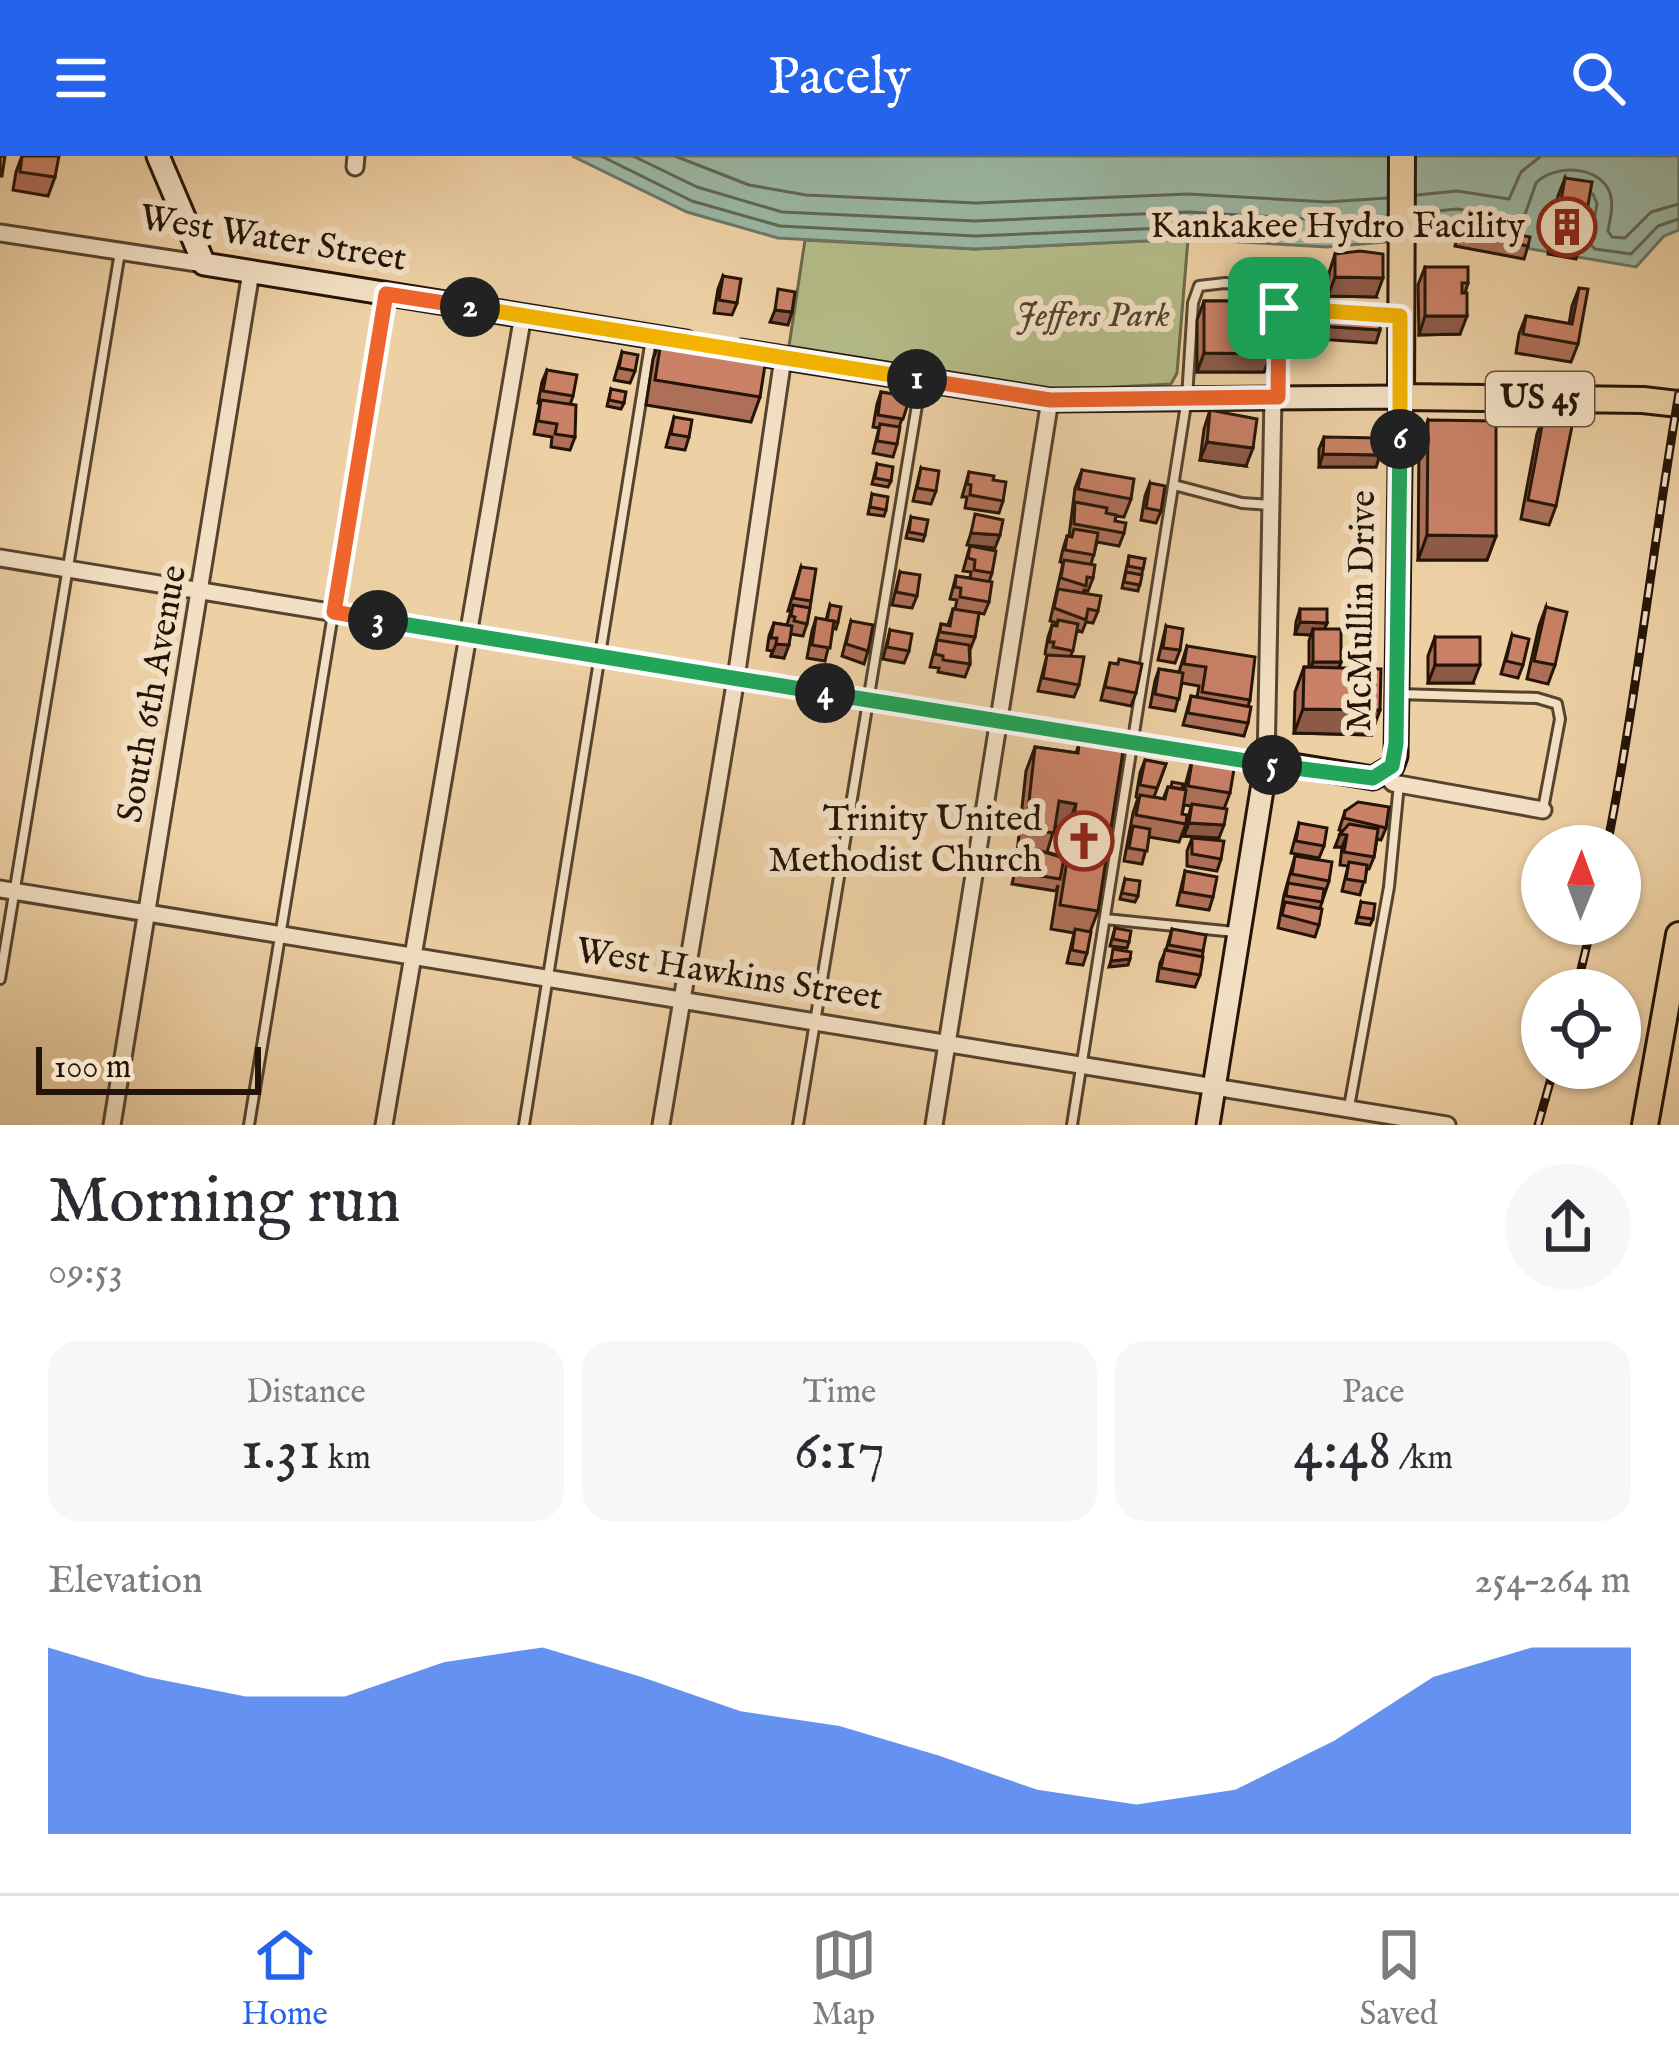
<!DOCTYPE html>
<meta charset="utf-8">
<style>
body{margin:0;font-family:"IM FELL English",serif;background:#f7f7f7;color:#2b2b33;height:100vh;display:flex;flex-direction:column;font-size:45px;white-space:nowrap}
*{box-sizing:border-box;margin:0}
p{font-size:39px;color:#7c7c81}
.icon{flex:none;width:66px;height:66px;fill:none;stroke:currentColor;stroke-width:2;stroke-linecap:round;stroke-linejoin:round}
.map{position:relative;height:969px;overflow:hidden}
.sheet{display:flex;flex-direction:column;background:#fff;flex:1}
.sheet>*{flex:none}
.needle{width:78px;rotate:1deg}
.tools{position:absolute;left:1521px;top:669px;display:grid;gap:24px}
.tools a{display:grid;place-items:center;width:120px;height:120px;border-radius:50%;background:#fff;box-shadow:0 3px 9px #0004;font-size:60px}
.scale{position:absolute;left:36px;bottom:30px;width:225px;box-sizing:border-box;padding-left:12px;border:6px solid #241407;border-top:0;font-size:33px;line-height:42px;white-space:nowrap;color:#241407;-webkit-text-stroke:9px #f3e0c4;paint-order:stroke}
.pin{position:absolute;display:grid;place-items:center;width:102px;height:102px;color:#fff;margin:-51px;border-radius:24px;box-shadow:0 6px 18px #0006}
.km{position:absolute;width:60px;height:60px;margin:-30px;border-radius:50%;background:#222;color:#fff;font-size:33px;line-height:60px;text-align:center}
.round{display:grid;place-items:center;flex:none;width:126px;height:126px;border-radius:63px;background:#f7f7f7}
.headline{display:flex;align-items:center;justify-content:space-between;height:204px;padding:0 48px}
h1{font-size:66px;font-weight:600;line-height:90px}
.stats{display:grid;grid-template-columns:repeat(3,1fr);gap:18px;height:204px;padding:12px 48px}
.stats div{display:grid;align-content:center;border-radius:30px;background:#f7f7f7;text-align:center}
.stats b{font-size:60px;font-weight:600}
.stats small{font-size:33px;font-weight:400}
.stats p{font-size:33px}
.chart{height:336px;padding:24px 48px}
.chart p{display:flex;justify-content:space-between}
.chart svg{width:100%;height:216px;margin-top:12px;fill:#2563eb;opacity:.7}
header{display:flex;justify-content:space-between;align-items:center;height:156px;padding:0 48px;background:#2563eb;color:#fff;font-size:54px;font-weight:600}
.tabs{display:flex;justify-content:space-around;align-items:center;height:168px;border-top:3px solid #e1e1e2;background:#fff;font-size:33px;color:#7c7c81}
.tabs a{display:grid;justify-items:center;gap:6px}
.tabs .current{color:#2563eb}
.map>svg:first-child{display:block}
.green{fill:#b4bc88;stroke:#6c6848;stroke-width:3}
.water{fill:#9ab7a3;stroke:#6b7665;stroke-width:3}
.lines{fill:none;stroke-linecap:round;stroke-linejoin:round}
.shore{stroke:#5f6655;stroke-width:3}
.lane-casing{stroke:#56432e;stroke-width:14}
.street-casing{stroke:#56432e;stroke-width:21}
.secondary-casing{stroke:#241407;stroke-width:27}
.primary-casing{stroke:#241407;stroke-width:30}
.lane{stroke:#f3e0c4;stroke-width:8}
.street{stroke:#f3e0c4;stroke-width:15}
.secondary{stroke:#f3e0c4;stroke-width:21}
.primary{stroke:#edd0a4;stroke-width:24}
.rail-casing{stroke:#241407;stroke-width:9}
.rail{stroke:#f3e0c4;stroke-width:4.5;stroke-dasharray:14;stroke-linecap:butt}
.wall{fill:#ae6f59;stroke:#241407;stroke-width:3;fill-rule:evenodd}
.shaded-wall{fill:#8d5a48;stroke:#241407;stroke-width:3}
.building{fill:#ca8167;stroke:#241407;stroke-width:3}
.split-1-casing{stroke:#fff;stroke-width:24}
.split-2-casing{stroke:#fff;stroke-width:24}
.split-3-casing{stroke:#fff;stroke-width:24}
.split-4-casing{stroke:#fff;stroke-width:24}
.split-5-casing{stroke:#fff;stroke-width:24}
.split-6-casing{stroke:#fff;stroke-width:24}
.split-7-casing{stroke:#fff;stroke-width:24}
.split-1{stroke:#f0652b;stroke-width:15}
.split-2{stroke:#f5b400;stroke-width:15}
.split-3{stroke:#f0652b;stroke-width:15}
.split-4{stroke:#22a559;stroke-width:15}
.split-5{stroke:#22a559;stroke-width:15}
.split-6{stroke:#22a559;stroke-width:15}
.split-7{stroke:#f5b400;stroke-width:15}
.labels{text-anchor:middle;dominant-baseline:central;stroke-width:12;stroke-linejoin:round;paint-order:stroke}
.shield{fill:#f3e0c4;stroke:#625140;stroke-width:3}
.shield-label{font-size:33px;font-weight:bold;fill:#241407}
.poi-label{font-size:36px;fill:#241407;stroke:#f3e0c4;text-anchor:end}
.street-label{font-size:36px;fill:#241407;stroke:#f3e0c4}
.park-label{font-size:36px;font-style:italic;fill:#4f462e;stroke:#f3e0c4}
</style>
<header><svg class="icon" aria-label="menu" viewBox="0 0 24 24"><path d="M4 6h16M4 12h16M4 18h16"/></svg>Pacely<svg class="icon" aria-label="search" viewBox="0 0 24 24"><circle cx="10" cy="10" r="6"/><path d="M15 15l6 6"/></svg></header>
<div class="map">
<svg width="1679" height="969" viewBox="0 0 1679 969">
<rect width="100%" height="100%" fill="#edd0a4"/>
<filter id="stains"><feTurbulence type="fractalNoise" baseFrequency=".00167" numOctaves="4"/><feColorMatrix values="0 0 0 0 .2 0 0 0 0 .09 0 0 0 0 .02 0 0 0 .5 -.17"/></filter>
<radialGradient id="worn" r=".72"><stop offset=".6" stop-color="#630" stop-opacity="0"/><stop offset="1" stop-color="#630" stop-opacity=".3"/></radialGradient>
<path class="green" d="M1188,83l-11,134 -6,11 -111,6 -271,-44 16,-106 170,9z"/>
<path class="water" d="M572,0h1107v74l-15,6 -28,31 -180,-31 -129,11 -139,-8 -213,10 -197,-11 -91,-26z"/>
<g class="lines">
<path class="shore" d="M601,0l91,45 88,25 195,10 213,-9 139,8 60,-3
M633,0l64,31 85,25 193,9 213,-9 139,8 60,-4
M675,0l74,29 57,10 170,8 212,-9 139,8 60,-4
M1593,38l4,10 -7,40 5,5 36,5 27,-28 21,-7
M1417,39l40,-4 52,8 12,-27 20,-16
M1417,57l40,-4 66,11 13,-37c18,-19 64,-18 74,10 4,12 0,26 -2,38l4,6 13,1 26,-26 28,-8"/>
<g class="lane-casing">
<path id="lane" d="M1279,152l118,7
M1174,329l68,18 29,2
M1398,538l139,4 20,6 3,15 -17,90
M1105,763l130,13
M0,823l120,-727
M1349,951l40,-220 10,-103
M249,969l136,-827
M524,969l127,-786
M798,969l123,-744
M1072,969l115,-727 6,-95 6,-17 26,-3 42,5 12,20 -1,89"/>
</g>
<g class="street-casing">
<path id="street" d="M355,11l1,-11
M0,77l204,31
M0,402l1266,207 7,-368
M1384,618l9,9 150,27
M0,733l1447,236
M112,969l139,-853
M384,969l139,-810
M661,969l75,-447 47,-320
M934,969l116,-725"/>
</g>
<g class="secondary-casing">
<path id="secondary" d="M158,0l46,108 482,78
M741,195l309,49 351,-3 -5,359 -4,11 -19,11 -86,-14 -21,1 -58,360"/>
</g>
<g class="primary-casing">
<path id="primary" d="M1402,0l-1,241 242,3 36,4
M1645,969l34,-190"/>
</g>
<use href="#lane" class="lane"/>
<use href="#street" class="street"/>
<use href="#secondary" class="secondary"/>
<use href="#primary" class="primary"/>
<g class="rail-casing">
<path id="rail" d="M1607,690c30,-150 46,-302 72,-453
M1576,834l16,-66
M1538,969l16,-57"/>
</g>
<use href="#rail" class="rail"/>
</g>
<path class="wall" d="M22,0l33,21 -7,19 -35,-6 3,-18z
M1565,22l17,62 -6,19 -28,-5 10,-58z
M1461,69l67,21 -4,13 -69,-13z
M1335,98l41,43 -48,-1 1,-23z
M1425,111l43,16 -3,10 -5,41 -41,1 -1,-50z
M723,120l14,27 -5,12 -18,-2 4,-24z
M1579,132l-1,56 -7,18 -55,-9 3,-19 7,-18 43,8 3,-18z
M1238,140l33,58 -7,18h-67v-52l7,-19h32z
M662,179l98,62 -9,25 -105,-17 7,-46z
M622,196l13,19 -5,12 -16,-3z
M547,214l26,26 -3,9 5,32 -5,13 -19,-3 1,-10 -18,-3 6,-31h-2l4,-21z
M611,233l13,14 -3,6 -14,-3z
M881,236l29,5 -11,30 -2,17 -4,13 -20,-4 6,-25 -6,-1 4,-23z
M1210,254l36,56 -46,-6 4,-31z
M1544,259l12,91 -7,19 -28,-6 16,-85z
M674,261l15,20 -4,13 -19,-3z
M1428,264l68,116 -9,24h-69l1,-115z
M1324,281l56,18 -4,12h-57v-18z
M877,308l14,17 -3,6 -16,-3z
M921,312l15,23 -5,13 -18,-3z
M1082,314l49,29 -7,18 -8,-1 -1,5 9,12 -5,13 -22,-4 -6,22 2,14 -5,13 -4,-1 -1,3 15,18 -5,12 -7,-1 -4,10 -5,-2 -6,26 8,29 -5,12 -36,-6 9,-36 -2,-1 3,-17 4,-12 4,1 1,-3 -7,-2 13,-58 -3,-1 3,-13 4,-13h2l6,-48z
M969,316l24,8 10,21 -4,12 -34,-5 2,-11h-5z
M1150,327l11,28 -5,12 -15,-3 4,-24z
M872,338l14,16 -2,6 -16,-2z
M911,361l14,18 -2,6 -17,-3z
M970,390l22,27 -3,9v20l-5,12 -5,-1 -4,24 -5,13v14l-5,13 -27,-5 1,-4 -9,-1 11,-43 7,1 5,-16h2l2,-9 -7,-1 6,-23 14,2 1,-6 -8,-1z
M1129,400l16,3 -7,32 -16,-3z
M801,411l10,34 -4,23 -4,12 -12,-2 -7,24 -13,-2 1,-5 -5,-1 2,-14 5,-13 13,2 4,-14h-3z
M900,416l17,24 -5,12 -20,-3z
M830,449l8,17 -2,7 -3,-1 -8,33 -18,-3 5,-27 4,-13 10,2z
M1546,451l9,58 -7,19 -21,-5 12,-53z
M1300,453l27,14 -3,6 17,33 -2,6 32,67 -77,-2 1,-41 9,-25h5v-26l2,-6 -16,-1 1,-12z
M851,465l17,30 -4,13 -22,-8z
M1166,470l14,24 -5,13 -17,-3z
M890,474l19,21 -5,12 -21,-4z
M1512,479l11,30 -5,13 -17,-4z
M1435,481l38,46h-45v-27z
M1187,490l63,54 -2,6v17l-4,13 -61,-11 8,-29 6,1 2,-11 -17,-3 -7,28 -25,-4 5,-26 4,-12 20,3z
M1110,507l7,1 19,29 -5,13 -30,-6z
M1079,588l19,167 -8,21 -3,21 -4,12 -16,-2 7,-30 -23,-4 7,-44 -2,6 -44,-7 7,-30 -2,-1 9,-82 9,-24 41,6zM1055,670l12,2 -5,29 -15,-5z
M1193,600l37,37 -6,16 -5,29 -35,-2 7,-30 -7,-1 -2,9 4,10 -7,18 -30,-5 -7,27 -18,-3 9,-48 5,-15 -2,-1 4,-24 5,-13 21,4 -12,33 9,2 5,-12 16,3z
M1345,655l41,17 -5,12 -4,-1 -3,18 -5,12h-2l-7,26 -18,-4 6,-25 -8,-1 2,-18h-7l7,-16 -3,-1z
M1299,667l25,23 -5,12 -28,-5z
M1192,682l29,21 -4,12 -30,-5v-15z
M1295,700l34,25 -9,27 -1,17 -4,12 -37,-9 6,-33z
M1185,715l28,26 -4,13 -32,-5z
M1125,723l13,17 -3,6 -15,-3z
M1361,746l12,17 -3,6 -14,-2z
M1115,772l14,14 -2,6 -17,-2z
M1172,773l31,22 -3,24 -5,12 -38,-6 3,-18 6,-13z"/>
<path class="shaded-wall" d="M1335,121l48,1 -7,19 -48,-1z
M775,154l17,2 -4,13 -18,-3z
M1425,160h42l-7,18 -41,1z
M1320,170l60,4 -4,13 -60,-4z
M1204,197l67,1 -7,18h-67z
M1207,286l46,6 -7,18 -46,-6z
M1323,298l57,1 -4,12h-57z
M971,377l29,2 -5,13 -28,-3z
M1427,379l69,1 -9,24h-69z
M1300,466l27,1 -5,12 -9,-6 -2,6 -16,-1z
M776,488l13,1 -5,13 -13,-2z
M1313,506h28l-5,12h-27z
M1435,509h45l-7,18h-45z
M1303,553l77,1 -9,25 -77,-2z
M1059,645l17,3 -9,24 -17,-2z
M1189,667l35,2 -5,13 -35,-2z
M1340,678l7,1 -5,12h-7z
M1130,803l-2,6 -19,2 2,-6z"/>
<path class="building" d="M0,0h5l-3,20h-2z
M22,0h37l-4,21 -35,-5z
M1565,22l27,4 -10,58 -27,-5z
M1461,69l69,12 -2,9 -68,-12z
M1360,95l23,3v24l-48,-1v-23z
M1425,111h43v16h-6v10h5v23h-42z
M723,120l18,3 -4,24 -18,-3z
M1579,132l9,1 -10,55 -55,-10 3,-18 46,8z
M778,133l17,3 -3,20 -17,-2z
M1238,140l33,1v57l-67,-1v-52h34z
M1320,161h60v13l-60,-4z
M662,179l105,17 -7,45 -105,-17z
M622,196l16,3 -3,16 -16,-3z
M547,214l30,5 -4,21 -30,-5z
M611,233l15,3 -2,11 -15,-3z
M881,236l29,5 -7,22 -25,-4z
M541,244l35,5 -1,32 -20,-3 2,-10 -19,-3z
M1210,254l47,9 -4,29 -46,-6z
M1544,259l29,6 -17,85 -28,-6z
M674,261l18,3 -3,17 -18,-3z
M1428,264l68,1v115l-69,-1z
M880,268l20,3 -3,17 -20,-3z
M1324,281l56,1v17l-57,-1z
M877,308l16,3 -2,14 -16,-3z
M921,312l18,3 -3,20 -19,-3z
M1082,314l52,9 -3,20 -53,-10z
M969,316l25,4 -1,4 13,2 -3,19 -33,-6 1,-10 -4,-1z
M1150,327l15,3 -4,25 -15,-3z
M872,338l16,3 -2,13 -16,-3z
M1075,346l32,6 -1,5 10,2 -1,6 11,2 -2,10 -50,-9z
M975,358l28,6 -3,15 -29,-2z
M911,361l17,3 -3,15 -16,-3z
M1074,373l24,4 -4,22 -29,-5 2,-14 5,1z
M970,390l26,5 -4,22 -18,-3 1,-10 -7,-2z
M1129,400l16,3 -2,10 -15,-3z
M1064,404l31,5 -2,13 -6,-1 -1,9 -25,-8z
M801,411l15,2 -5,32 -18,-3z
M900,416l20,3 -3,21 -21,-4z
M1126,416l16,3 -2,10 -16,-3z
M956,420l36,6 -3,20 -29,-5 1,-9 -6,-1z
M1058,433l43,7 -3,15 -10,-2 -2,11 -32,-12z
M793,449l17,3 -3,16 -13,-3 1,-4 -4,-1z
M830,449l11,2 -3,15 -11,-2z
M1546,451l21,5 -12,53 -21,-4z
M953,453l26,4 -4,24 -35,-5 1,-8 9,2z
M1300,453h27v14l-27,-1z
M816,462l18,3 -4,27 -18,-3z
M1058,464l20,4 -5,27 -20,-4 1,-5h-5l3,-17 5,1z
M851,465l22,4 -5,26 -22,-7z
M774,467l18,3 -3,19 -13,-1 1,-6h-6z
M1166,470l17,3 -3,21 -17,-2z
M1313,473h28v33h-28z
M890,474l22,4 -3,17 -22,-4z
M1512,479l17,4 -6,26 -17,-4z
M1435,481h45v28h-45z
M937,484l32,5 1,19 -27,-4v-4l-8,-2z
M1187,490l68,11 -5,43 -48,-8 4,-25 -22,-3z
M1047,499l37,2 -5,28 -36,-7z
M1119,503l23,5 -6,29 -31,-6 5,-24 8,1z
M1304,511l77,2 -1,41 -77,-1z
M1159,513l24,4 -4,26 -24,-5z
M1191,540l60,11 -3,16 -60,-10z
M1079,588l44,7 -25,160 -38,-6 16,-101 -17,-3 -5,32 -28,-4 9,-82 43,6z
M1193,600l42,7 -5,30 -42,-7z
M1145,604l21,4 -9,24 -17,-3z
M1172,626l11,2 -1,5 -11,-2z
M1168,631l18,3 -4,24 5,1 -1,9 -50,-9 4,-20 25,4z
M1358,646l31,5 -3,21 -42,-10 1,-7z
M1192,648l35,5 -3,16 -35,-2z
M1299,667l28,5 -3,18 -28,-5z
M1349,668l29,5 -4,28 -30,-5 3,-17 -7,-1z
M1133,670l17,3 -3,22 -18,-3z
M1192,682l32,3 -3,18 -29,-5z
M1034,693l30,9 -4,21 -44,-7 4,-20 13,3z
M1295,700l37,6 -3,19 -37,-7z
M1349,706l18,3 -2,17 -19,-3z
M1185,715l32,6 -4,20 -31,-5z
M1125,723l15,2 -2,15 -16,-3z
M1288,727l36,6 -2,13 -36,-6z
M1285,746l37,7 -3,16 -37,-10z
M1361,746l14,2 -2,15 -15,-2z
M1115,772l16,3 -2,11 -16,-3z
M1075,773l16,3 -4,21 -15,-3z
M1172,773l34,6 -3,16 -34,-6z
M1113,793l18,3 -1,7 -19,2z
M1165,794l38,7 -3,18 -39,-7z"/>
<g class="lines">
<g class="split-1-casing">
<path id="split-1" d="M917,223l133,21 228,-3 1,-89"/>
</g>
<g class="split-2-casing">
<path id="split-2" d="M470,151l447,72"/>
</g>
<g class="split-3-casing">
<path id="split-3" d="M378,464l-44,-8 52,-318 84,13"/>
</g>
<g class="split-4-casing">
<path id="split-4" d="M378,464l447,73"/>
</g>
<g class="split-5-casing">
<path id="split-5" d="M825,537l447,72"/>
</g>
<g class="split-6-casing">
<path id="split-6" d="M1272,609l101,13 19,-12 4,-22 4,-305"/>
</g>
<g class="split-7-casing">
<path id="split-7" d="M1279,152l121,8v123"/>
</g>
<use href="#split-1" class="split-1"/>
<use href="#split-2" class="split-2"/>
<use href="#split-3" class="split-3"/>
<use href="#split-4" class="split-4"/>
<use href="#split-5" class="split-5"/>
<use href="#split-6" class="split-6"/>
<use href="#split-7" class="split-7"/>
</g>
<defs>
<g id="building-ring" transform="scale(3)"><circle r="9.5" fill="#f3e0c4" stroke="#8f2418" stroke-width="1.5"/><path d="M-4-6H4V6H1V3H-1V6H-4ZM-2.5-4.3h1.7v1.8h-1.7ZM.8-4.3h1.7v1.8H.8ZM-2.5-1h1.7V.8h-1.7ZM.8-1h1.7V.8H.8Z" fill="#8f2418"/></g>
<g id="church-ring" transform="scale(3)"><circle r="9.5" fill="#f3e0c4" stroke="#8f2418" stroke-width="1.5"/><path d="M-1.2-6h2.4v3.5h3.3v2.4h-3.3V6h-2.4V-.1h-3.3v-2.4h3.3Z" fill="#8f2418"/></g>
</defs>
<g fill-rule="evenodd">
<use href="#building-ring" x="1567" y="71"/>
<use href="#church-ring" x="1084" y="685"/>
</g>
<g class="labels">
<rect class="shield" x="1486" y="216" width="108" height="54" rx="9"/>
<g class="shield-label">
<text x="1540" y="243">US 45</text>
</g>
<g class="poi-label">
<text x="1525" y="71">Kankakee Hydro Facility</text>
<text x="1042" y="664">Trinity United<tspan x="1042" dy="41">Methodist Church</tspan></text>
</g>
<g class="street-label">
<text transform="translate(273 83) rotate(9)">West Water Street</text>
<text transform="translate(1362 455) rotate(-89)">McMullin Drive</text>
<text transform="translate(153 538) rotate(-80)">South 6th Avenue</text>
<text transform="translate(729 819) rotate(9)">West Hawkins Street</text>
</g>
<g class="park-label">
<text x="1093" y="160">Jeffers Park</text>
</g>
</g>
<rect width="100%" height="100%" filter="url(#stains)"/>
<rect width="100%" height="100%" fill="url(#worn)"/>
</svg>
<div class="tools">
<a><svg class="needle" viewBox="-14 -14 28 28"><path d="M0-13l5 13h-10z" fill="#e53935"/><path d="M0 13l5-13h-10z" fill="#7c7c81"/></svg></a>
<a><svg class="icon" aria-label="locate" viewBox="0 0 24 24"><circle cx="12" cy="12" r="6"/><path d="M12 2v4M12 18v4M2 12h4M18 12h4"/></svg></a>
</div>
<div class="scale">100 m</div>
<div class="pin" style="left:1279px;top:152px;background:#1e9e55"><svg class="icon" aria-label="arrive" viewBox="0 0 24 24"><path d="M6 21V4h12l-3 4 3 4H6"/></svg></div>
<b class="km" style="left:917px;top:223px">1</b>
<b class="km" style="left:470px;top:151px">2</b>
<b class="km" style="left:378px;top:464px">3</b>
<b class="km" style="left:825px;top:537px">4</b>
<b class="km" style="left:1272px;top:609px">5</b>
<b class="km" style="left:1400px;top:283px">6</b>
</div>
<section class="sheet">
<div class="headline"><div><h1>Morning run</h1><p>09:53</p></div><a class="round"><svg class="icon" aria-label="share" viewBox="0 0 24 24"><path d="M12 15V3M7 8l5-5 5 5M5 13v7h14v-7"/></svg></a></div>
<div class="stats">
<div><p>Distance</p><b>1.31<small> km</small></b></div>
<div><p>Time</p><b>6:17</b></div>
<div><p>Pace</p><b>4:48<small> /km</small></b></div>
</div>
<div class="chart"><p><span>Elevation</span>254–264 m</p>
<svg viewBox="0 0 160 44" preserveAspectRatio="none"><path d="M0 44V6L10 12L20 16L30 16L40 9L50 6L60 12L70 19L80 22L90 28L100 35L110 38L120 35L130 25L140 12L150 6L160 6V44z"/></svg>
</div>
</section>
<nav class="tabs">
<a class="current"><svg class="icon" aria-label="home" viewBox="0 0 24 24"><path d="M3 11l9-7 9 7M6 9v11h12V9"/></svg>Home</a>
<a><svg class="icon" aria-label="map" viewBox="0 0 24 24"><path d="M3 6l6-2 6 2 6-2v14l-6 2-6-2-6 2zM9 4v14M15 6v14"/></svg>Map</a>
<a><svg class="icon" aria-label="saved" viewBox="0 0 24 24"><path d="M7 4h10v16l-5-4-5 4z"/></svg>Saved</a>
</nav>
